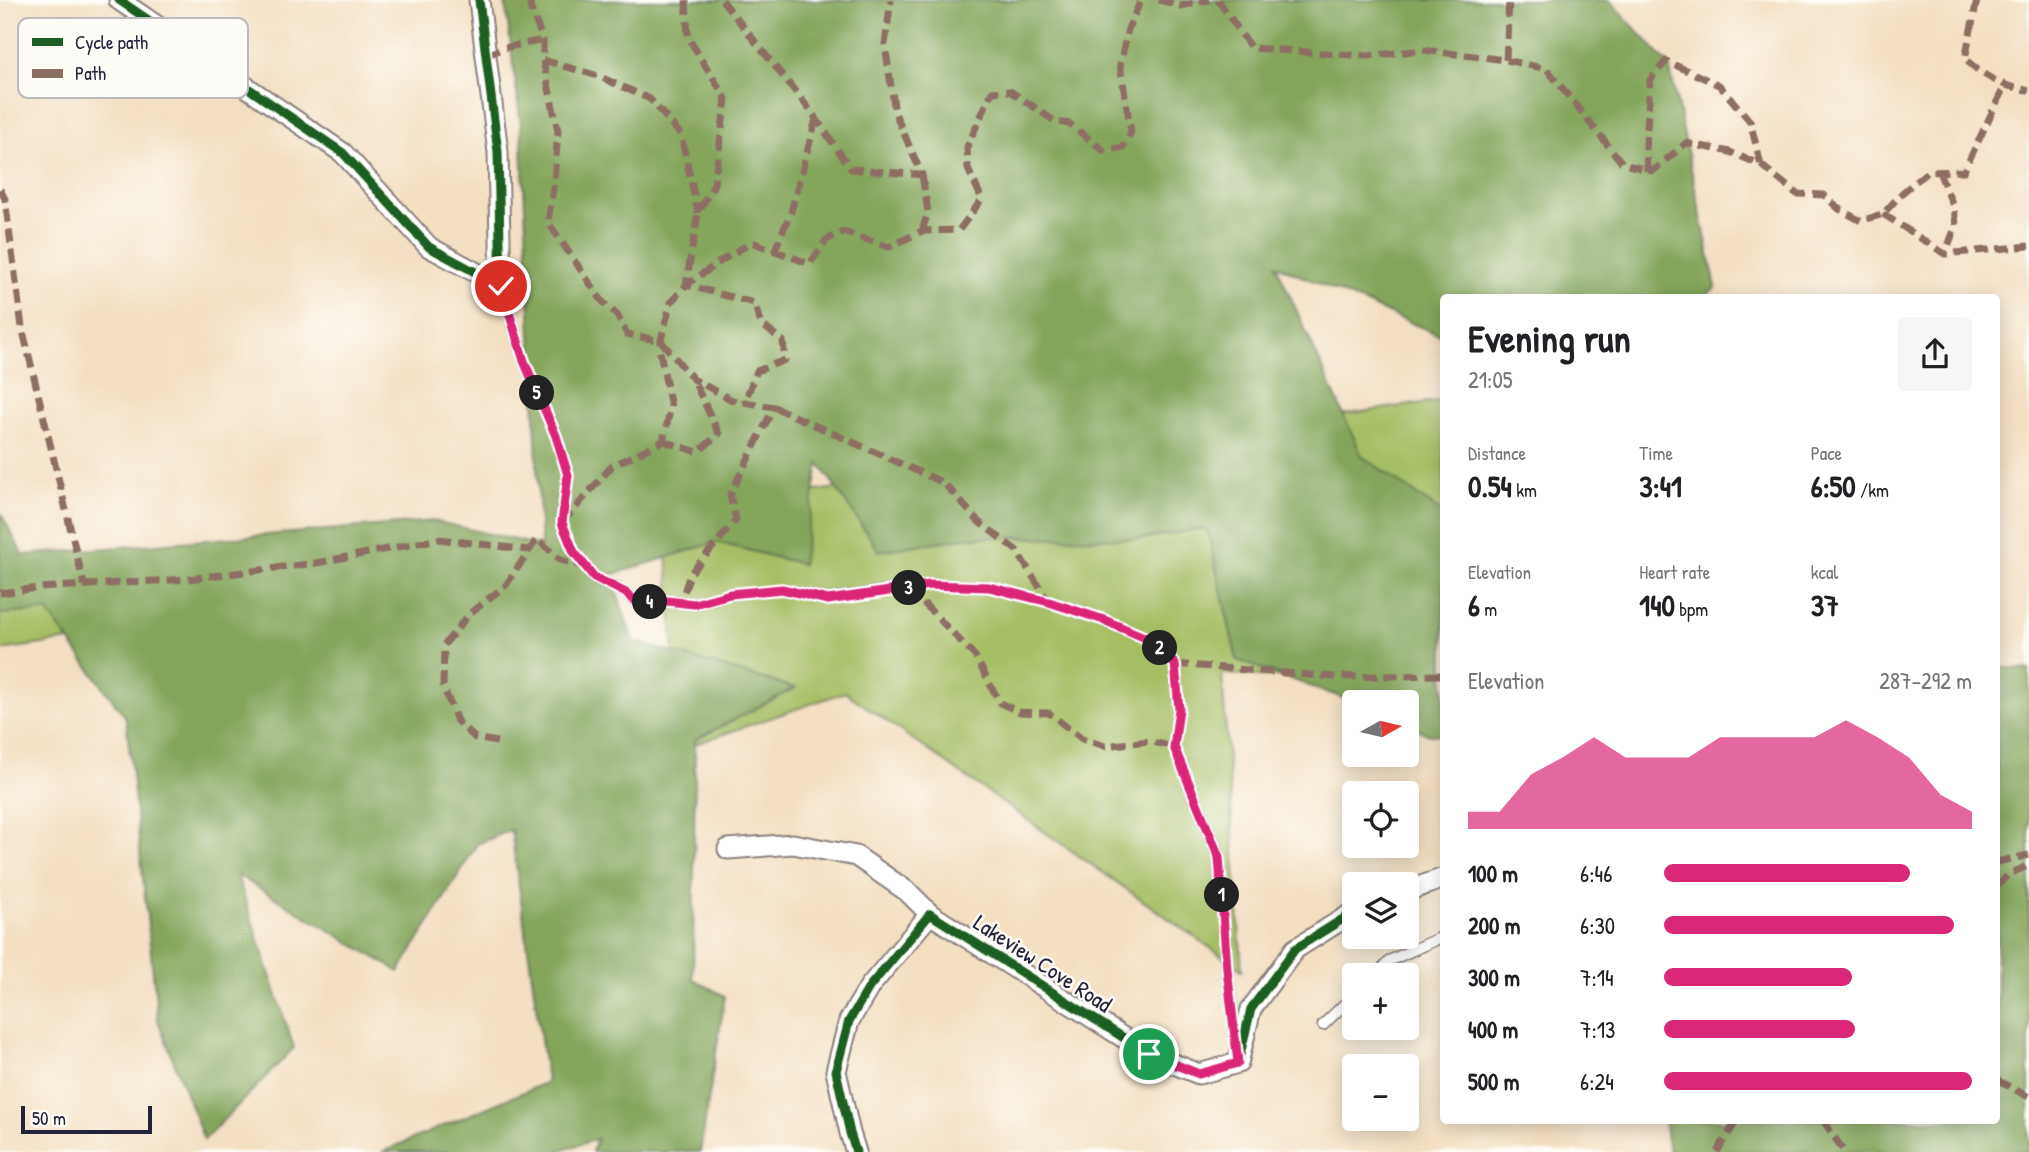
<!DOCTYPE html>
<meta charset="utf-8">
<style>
body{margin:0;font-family:"Patrick Hand",sans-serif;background:#f6f6f6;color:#202124;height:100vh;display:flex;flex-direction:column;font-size:26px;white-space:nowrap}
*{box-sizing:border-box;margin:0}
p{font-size:23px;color:#757577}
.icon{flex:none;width:38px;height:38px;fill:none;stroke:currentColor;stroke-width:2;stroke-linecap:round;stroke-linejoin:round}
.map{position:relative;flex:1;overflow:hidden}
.panel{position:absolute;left:1440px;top:294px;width:560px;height:830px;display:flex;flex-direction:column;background:#fff;border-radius:7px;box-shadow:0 4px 18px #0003}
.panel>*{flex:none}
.needle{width:46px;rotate:82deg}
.tools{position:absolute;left:1342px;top:690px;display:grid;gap:14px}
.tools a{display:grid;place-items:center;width:77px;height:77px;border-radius:7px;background:#fff;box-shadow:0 4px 18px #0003;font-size:35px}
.scale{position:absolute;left:21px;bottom:18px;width:131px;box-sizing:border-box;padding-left:7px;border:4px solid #22223b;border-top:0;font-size:19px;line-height:24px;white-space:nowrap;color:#22223b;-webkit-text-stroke:5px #fdfcf7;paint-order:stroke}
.pin{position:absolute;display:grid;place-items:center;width:60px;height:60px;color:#fff;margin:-30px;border:4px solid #fff;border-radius:50%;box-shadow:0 2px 7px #0007}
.km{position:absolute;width:35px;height:35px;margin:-18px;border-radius:50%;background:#222;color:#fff;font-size:19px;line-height:35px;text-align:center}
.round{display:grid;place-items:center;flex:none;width:74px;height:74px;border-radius:7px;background:#f6f6f6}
.headline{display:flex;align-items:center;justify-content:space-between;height:119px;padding:0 28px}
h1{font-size:38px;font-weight:700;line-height:52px}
.figures{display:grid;grid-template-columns:repeat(3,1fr);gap:10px;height:119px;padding:7px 28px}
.figures div{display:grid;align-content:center}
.figures b{font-size:30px;font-weight:700}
.figures small{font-size:19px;font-weight:400}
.figures p{font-size:19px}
.chart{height:196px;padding:14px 28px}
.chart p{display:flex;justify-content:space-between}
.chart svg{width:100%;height:126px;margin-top:7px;fill:#db2777;opacity:.7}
ul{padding:0 28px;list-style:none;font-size:23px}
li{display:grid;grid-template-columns:112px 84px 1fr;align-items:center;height:52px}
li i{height:18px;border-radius:9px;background:#db2777}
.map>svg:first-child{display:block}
.green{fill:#a6be64;stroke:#647050;stroke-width:2}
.forest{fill:#84a55a;stroke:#53644a;stroke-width:2}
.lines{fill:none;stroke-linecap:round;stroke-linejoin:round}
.lane-casing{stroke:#8a807e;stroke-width:13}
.street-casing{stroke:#8a807e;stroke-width:23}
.lane{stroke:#fff;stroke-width:10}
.street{stroke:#fff;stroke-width:19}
.quiet{stroke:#8d6e63;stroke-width:7;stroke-dasharray:14 7;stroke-linecap:butt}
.cycleway-casing{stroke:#fdfcf7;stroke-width:13}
.cycleway{stroke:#1b5e20;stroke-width:9}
.route-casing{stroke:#fff;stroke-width:14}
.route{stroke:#db2777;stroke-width:9}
.labels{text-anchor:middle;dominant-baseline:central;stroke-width:5;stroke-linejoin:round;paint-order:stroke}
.street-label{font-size:23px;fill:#22223b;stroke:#fdfcf7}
.key{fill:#fdfcf7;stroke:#bbbbbf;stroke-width:2}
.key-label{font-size:19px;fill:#22223b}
</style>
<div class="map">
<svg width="2029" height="1152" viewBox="0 0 2029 1152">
<rect width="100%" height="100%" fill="#fdfcf7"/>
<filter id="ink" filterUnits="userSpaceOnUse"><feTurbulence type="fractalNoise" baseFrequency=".0143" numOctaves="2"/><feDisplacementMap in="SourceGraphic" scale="14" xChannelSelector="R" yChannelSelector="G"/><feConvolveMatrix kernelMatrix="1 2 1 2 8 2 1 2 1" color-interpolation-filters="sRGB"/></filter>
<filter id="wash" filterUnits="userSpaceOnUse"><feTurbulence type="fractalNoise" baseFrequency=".00686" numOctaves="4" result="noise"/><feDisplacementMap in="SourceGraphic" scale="28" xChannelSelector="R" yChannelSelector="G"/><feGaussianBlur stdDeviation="1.57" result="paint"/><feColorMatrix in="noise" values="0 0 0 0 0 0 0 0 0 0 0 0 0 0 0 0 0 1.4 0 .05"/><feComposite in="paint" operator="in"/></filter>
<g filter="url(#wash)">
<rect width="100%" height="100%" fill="#f3dfc2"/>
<path class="green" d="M1444,400v277l-67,5 -155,-8 20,296 -397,-278 -164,57 -17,-236z
M131,588l3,43 -134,19v-43z"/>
<path class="forest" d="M505,0h1104l60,65 47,222 -14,11h-258v39l-168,-72 86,191 82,58v220l-15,1 -22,-11v-22h-53l-117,-42 -30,-132 -64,11 -174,-2 -90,14 -60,-88 -17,101 -86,-22 -105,33 22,66 162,47 -100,52 -2,239 32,17 -25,156h-108l5,-13 -42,13h-173l165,-70 -36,-252 -34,14 -78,128 -162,-97 57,173 -90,92 -46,-120 -32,-302 -79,-107 -47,3v-102l23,43 411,-34 107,25 -20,-421z
M1997,667l32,3v482h-360l-5,-32h333z"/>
</g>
<g filter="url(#ink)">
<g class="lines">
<g class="lane-casing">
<path id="lane" d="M501,286l23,75 32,75 12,39 -6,48 12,29 20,25 32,16 13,11 19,-4 36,4 36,-10 52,-5 46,10 102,-14 59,2 60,15 55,18 49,21 22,23 4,45 -5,38 45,110 8,112 10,79
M1376,975l15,-15 53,-24
M1323,1025l31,-30"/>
</g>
<g class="street-casing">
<path id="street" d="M119,0l224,153 86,94 72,39 -3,-134 -19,-152
M728,849l65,-5 63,12 52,36 22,22
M1407,891l37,-13
M856,1152l-6,-19 -14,-62 13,-50 21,-35 60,-72 219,140 50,20 39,-11 13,-54 44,-60 59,-37"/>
</g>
<use href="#lane" class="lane"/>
<use href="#street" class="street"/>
<path class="quiet" d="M531,0l-1,7 13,33v20l15,71 -4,50 -6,41 54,79 15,14 10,19 34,7 32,38 39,21 42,7 -44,88 6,25 -46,54 -9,28
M686,0l2,37 38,62 -12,85 -16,29 -12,72 68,18 7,21 22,17 2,19 -28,11 -13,32
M722,0l88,110 41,59 71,6 -27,-62 -10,-69 6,-44
M1159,0l22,6 28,-6
M1218,0l33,48 117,8 55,-6 83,10 41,9 76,95 30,7 33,-28 44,9 31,13 36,29 27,1 15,14 22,12 22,-7 19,-21 25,-21 37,-1 41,-86
M1977,0l-12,59c18,17 39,29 64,31
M486,56l17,-8 40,-8
M543,60l55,16 52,23 31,36 17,78
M1506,60l3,-60
M1647,171l-1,-26 4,-65 16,-19 53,24 31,36 11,44
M1939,172l15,36 2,17 -11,29
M0,189l5,10 17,128 62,258
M1883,214l62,40 84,-8
M922,231l6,-19 -6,-37
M774,252l17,-40 25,-93
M774,407l170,76 35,39 37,28 33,52
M663,441l35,11 21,-18 -26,-55
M562,523l50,-57 51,-25 8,-34 -12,-60 12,-45 15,-17 38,-26 28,-17 58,22 16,-24 17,-8 46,15 33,-16 37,-1 23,-31 -14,-30 -1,-22 25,-55 18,-1 46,31 14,2 34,27 19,-4 8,-15 -11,-67 8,-36 13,-29
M909,588l66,68 25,47 20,9 29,1 33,26 23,7 44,-5 25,6
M0,593l39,-5 149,-9 128,-16 123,-24 90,11
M1175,664l159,13 110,-2
M497,742l-22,-4 -18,-17 -14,-35 1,-41 25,-31 37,-29 31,-46 24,21 24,7
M1997,862l32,-7
M1997,886l11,-11 21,-10
M1997,1080l32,17
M1823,1120l20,30 4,2
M1717,1152l20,-32"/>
<g class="cycleway-casing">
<path id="cycleway" d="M119,0l224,153 86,94 72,39 -3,-134 -19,-152
M856,1152l-6,-19 -14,-62 13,-50 21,-35 60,-72 219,140 50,20 39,-11 13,-54 44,-60 59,-37"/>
</g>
<use href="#cycleway" class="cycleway"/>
</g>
</g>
<g class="lines" filter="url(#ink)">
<g class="route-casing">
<path id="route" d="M501,286l23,75 32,75 12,39 -6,48 12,29 20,25 32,16 13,11 19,-4 36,4 36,-10 52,-5 46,11 102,-15 59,2 60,15 55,18 49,21 22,23 4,45 -5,38 45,110 8,112 11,94 -39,11 -50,-20"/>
</g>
<use href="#route" class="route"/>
</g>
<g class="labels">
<g class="street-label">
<text transform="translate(1043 963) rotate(33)">Lakeview Cove Road</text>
</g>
</g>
<rect x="18" y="18" width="230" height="80" rx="10" class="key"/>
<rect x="32" y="38" width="31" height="8" fill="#1b5e20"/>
<rect x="32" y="69" width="31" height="9" fill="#8d6e63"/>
<g class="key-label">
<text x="75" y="49">Cycle path</text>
<text x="75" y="80">Path</text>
</g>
</svg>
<div class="tools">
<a><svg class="needle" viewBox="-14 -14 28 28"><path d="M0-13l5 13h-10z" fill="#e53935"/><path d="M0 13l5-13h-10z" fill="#757577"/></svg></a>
<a><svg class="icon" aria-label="locate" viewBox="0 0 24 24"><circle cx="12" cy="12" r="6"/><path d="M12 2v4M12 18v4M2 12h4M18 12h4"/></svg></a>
<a><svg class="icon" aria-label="layers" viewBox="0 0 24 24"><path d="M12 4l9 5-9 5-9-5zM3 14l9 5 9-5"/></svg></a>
<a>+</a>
<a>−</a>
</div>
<div class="scale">50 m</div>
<div class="pin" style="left:1149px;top:1054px;background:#1e9e55"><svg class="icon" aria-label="arrive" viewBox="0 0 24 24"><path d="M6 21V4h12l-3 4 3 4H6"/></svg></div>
<div class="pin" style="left:501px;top:286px;background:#d93025"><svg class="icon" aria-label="check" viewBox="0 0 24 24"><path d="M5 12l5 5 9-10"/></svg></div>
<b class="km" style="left:1222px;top:895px">1</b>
<b class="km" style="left:1160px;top:648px">2</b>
<b class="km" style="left:909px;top:588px">3</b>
<b class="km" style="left:650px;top:602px">4</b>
<b class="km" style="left:537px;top:393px">5</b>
<section class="panel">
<div class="headline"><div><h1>Evening run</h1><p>21:05</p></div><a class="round"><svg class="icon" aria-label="share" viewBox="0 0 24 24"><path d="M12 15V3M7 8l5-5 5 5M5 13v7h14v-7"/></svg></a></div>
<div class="figures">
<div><p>Distance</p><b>0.54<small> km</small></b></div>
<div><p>Time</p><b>3:41</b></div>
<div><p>Pace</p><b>6:50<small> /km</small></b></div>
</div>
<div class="figures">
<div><p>Elevation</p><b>6<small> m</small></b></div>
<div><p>Heart rate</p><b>140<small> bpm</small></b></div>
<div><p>kcal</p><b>37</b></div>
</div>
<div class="chart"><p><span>Elevation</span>287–292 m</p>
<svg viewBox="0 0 160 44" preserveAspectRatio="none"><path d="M0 44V38L10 38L20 25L30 19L40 12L50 19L60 19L70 19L80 12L90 12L100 12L110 12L120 6L130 12L140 19L150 32L160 38V44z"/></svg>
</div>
<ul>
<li><b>100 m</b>6:46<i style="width:80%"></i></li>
<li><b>200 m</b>6:30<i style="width:94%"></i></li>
<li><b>300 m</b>7:14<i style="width:61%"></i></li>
<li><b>400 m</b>7:13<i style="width:62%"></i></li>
<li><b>500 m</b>6:24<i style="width:100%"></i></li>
</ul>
</section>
</div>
